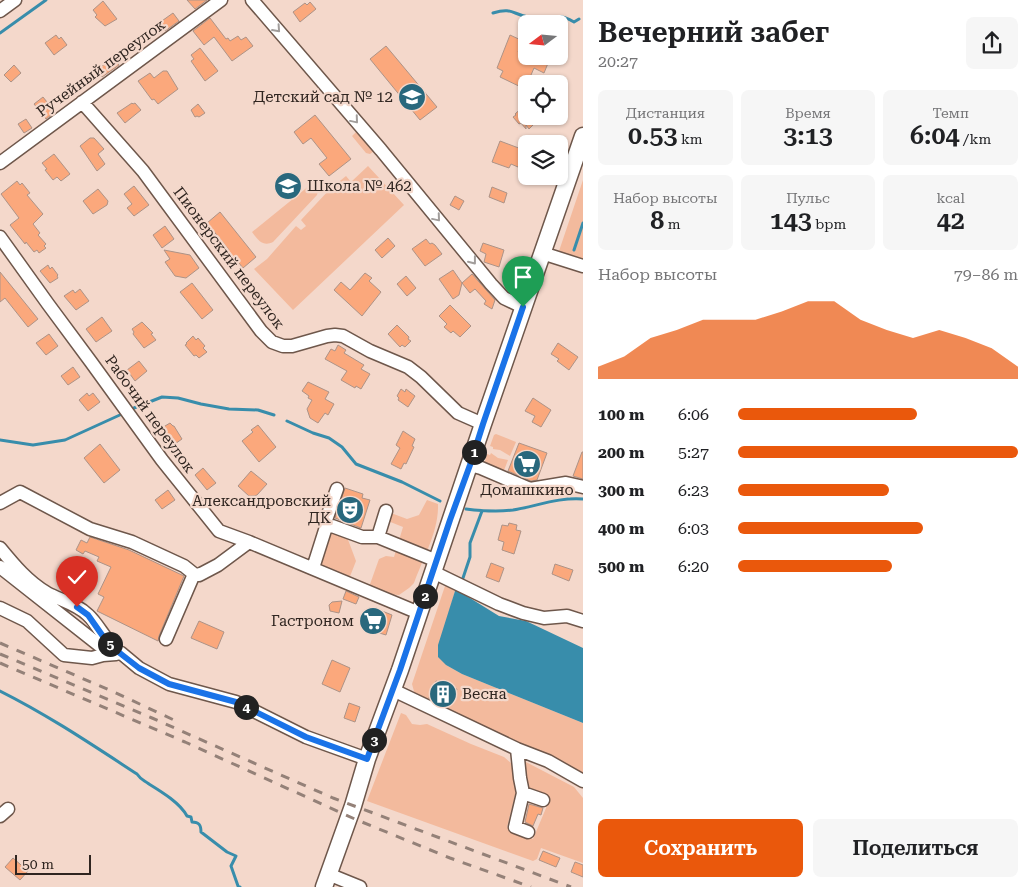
<!DOCTYPE html>
<html lang="ru">
<meta charset="utf-8">
<style>
body{margin:0;font-family:"Roboto Serif",serif;background:#f6f6f6;color:#202124;height:100vh;display:flex;flex-direction:column;font-size:19px;white-space:nowrap}
*{box-sizing:border-box;margin:0}
p{font-size:16px;color:#757577}
.icon{flex:none;width:28px;height:28px;fill:none;stroke:currentColor;stroke-width:2;stroke-linecap:round;stroke-linejoin:round}
.map{position:relative;flex:1;overflow:hidden}
.side{display:flex;flex-direction:column;background:#fff;width:450px}
.side>*{flex:none}
.needle{width:32px;rotate:254deg}
.tools{position:absolute;left:518px;top:15px;display:grid;gap:10px}
.tools a{display:grid;place-items:center;width:50px;height:50px;border-radius:8px;background:#fff;box-shadow:0 1px 4px #0004;font-size:25px}
.scale{position:absolute;left:15px;bottom:12px;width:76px;box-sizing:border-box;padding-left:5px;border:2px solid #2f2520;border-top:0;font-size:14px;line-height:18px;white-space:nowrap;color:#2f2520;-webkit-text-stroke:4px #f4d8cb;paint-order:stroke}
.pin{position:absolute;display:grid;place-items:center;width:42px;height:42px;color:#fff;margin:-51px -21px;border-radius:50% 50% 50% 0;rotate:-45deg;box-shadow:0 0 5px #0007}
.pin .icon{rotate:45deg}
.km{position:absolute;width:25px;height:25px;margin:-12px;border-radius:50%;background:#222;color:#fff;font-size:14px;line-height:25px;text-align:center}
.round{display:grid;place-items:center;flex:none;width:52px;height:52px;border-radius:8px;background:#f6f6f6}
.headline{display:flex;align-items:center;justify-content:space-between;height:85px;padding:0 15px}
h1{font-size:28px;font-weight:600;line-height:38px}
.metrics{display:grid;grid-template-columns:repeat(3,1fr);gap:8px;height:85px;padding:5px 15px}
.metrics div{display:grid;align-content:center;border-radius:8px;background:#f6f6f6;text-align:center}
.metrics b{font-size:25px;font-weight:600}
.metrics small{font-size:14px;font-weight:400}
.metrics p{font-size:14px}
.chart{height:140px;padding:10px 15px}
.chart p{display:flex;justify-content:space-between}
.chart svg{width:100%;height:90px;margin-top:5px;fill:#ea580c;opacity:.7}
.cta{display:flex;gap:10px;margin-top:auto;padding:10px 15px}
.cta a{flex:1;height:58px;border-radius:8px;background:#ea580c;color:#fff;font-size:20px;font-weight:600;line-height:58px;text-align:center}
.cta a+a{background:#f6f6f6;color:#202124}
ul{padding:0 15px;list-style:none;font-size:16px}
li{display:grid;grid-template-columns:80px 60px 1fr;align-items:center;height:38px}
li i{height:12px;border-radius:6px;background:#ea580c}
main{display:flex;flex:1;min-height:0}
.map>svg:first-child{display:block}
.green{fill:#f3ba9d}
.water{fill:#388dab}
.lines{fill:none;stroke-linecap:round;stroke-linejoin:round}
.stream{stroke:#388dab;stroke-width:3}
.building{fill:#fba87c;stroke:#ad9387}
.minor-casing{stroke:#6e574b;stroke-width:15}
.major-casing{stroke:#6e574b;stroke-width:19}
.minor{stroke:#fff;stroke-width:12}
.major{stroke:#fff;stroke-width:16}
.rail{stroke:#948178;stroke-width:3;stroke-dasharray:9 9;stroke-linecap:butt}
.oneway{stroke:#a19d9b}
.route-casing{stroke:#fff;stroke-width:10}
.route{stroke:#1a73e8;stroke-width:6}
.labels{text-anchor:middle;dominant-baseline:central;stroke-width:4.5;stroke-linejoin:round;paint-order:stroke}
.street-label{font-size:15px;fill:#2f2520;stroke:#f4d8cb}
.poi-label{font-size:15px;fill:#2f2520;stroke:#f4d8cb;text-anchor:end}
</style>
<main>
<div class="map">
<svg width="583" height="887" viewBox="0 0 583 887">
<rect width="100%" height="100%" fill="#f4d8cb"/>
<path class="green" d="M358,130l16,21 -4,3 -4,-1 -14,-17z
M368,166l36,39 -111,105 -39,-41 13,-10 29,-33 5,4 5,-4 -5,-6 29,-31 16,-13 5,6z
M583,180v82l-25,-8z
M315,181l4,6 -2,8 -44,47c-10,5 -15,-2 -21,-10z
M496,434l20,8 -6,14 -10,-6 -7,-1v-2l-3,-1 4,-11z
M491,453l7,5 10,2 -5,13 -19,-8 3,-11 3,1z
M427,500l11,4c1,27 -15,54 -24,79l-5,5 -10,7 -12,-1 -18,-7 10,-28 7,-3 8,1 9,-30 -15,-6 3,-8 16,6 12,-4z
M330,531l17,6 9,24 -7,18 -29,-12 -2,-5z
M445,586l10,5 -8,28 -1,46 16,9 121,49v52l-168,-80 -3,-11z
M401,713l5,2 6,9 8,1 7,-1 44,20 33,13 7,6 5,28 -9,36 26,12 16,-38 -20,-9 -4,-5 -1,-26 50,26 9,11v65l-42,-15 -4,11 -4,2 -166,-60z"/>
<path class="water" d="M457,590l42,26 27,5 57,27v75l-121,-49 -16,-9 -8,-8v-12l17,-54z"/>
<g class="lines">
<path class="stream" d="M493,13c19,-6 19,1 35,4 7,1 13,0 20,2 9,-5 18,-2 26,3l5,-3
M0,33l46,-33
M574,250l9,-27
M134,408l28,-11 16,1 23,6 28,5 29,1 16,5
M287,421l26,12 16,5 13,9 14,17 46,18 38,19
M0,440l33,5 32,-5 57,-26
M466,509c16,2 32,3 47,1 24,-4 46,-13 70,-11
M463,578l7,-21v-14l12,-32
M0,691c48,24 91,53 137,83 4,6 7,6 12,10 13,8 31,19 38,32l4,1 1,5c7,0 9,3 9,10l26,20 9,4 -5,10 7,20 2,1"/>
</g>
<path class="building" d="M187,0h20l-12,9z
M103,1l14,18 -12,7 -10,-9 2,-2 -4,-5z
M310,2l6,7 -16,13 -7,-10 12,-9 2,2z
M173,13l6,8 -14,10 -6,-8z
M210,18l16,21 2,-1 2,3 8,-5 3,4 5,-3 7,9 -21,15 -18,-24 -10,8 -11,-14z
M56,35l3,4 2,-2 6,8 -13,10 -9,-12z
M510,35l13,6 -5,11 8,4h25l-7,17 -10,-5 -9,21 -25,-12 3,-6 -6,-3z
M386,46l51,61 -17,13 -50,-61z
M200,48l18,23 -13,10 -14,-20 3,-2 -3,-4z
M114,58l5,7 -17,12 -6,-7z
M14,65l7,8 -10,9 -7,-7z
M163,71h4l11,18 -20,15 -4,-5 -2,1 -14,-19 12,-8 4,5z
M43,97l12,15 -9,7 -12,-15z
M132,103l1,1 2,-1 6,7 -16,13 -8,-10z
M198,104l7,9 -6,4 -2,-1 -2,1 -4,-7z
M526,104v12h16l-13,13 -3,-4v4l-5,-6 -2,1 -6,-7 3,-2 -1,-1z
M315,115l36,44 -22,17 -10,-12 8,-6 -16,-20 -8,6 -9,-12z
M26,119l6,9 -8,5 -6,-9z
M90,138h4l10,11 -6,5 7,10 -8,7 -17,-25z
M500,141l24,9 -6,17 -7,-3 -2,4 -17,-6z
M54,154l16,20 -9,7 -4,-4 -4,3 -8,-10 2,-1 -5,-6z
M17,181l3,4 2,-2 8,10 -3,2 16,19 -10,10 7,9 -2,2 8,9 -2,2 2,2 -7,5 -2,-3 -3,2 -8,-10 -1,2 -15,-19 9,-7 -18,-24z
M134,186l15,19 -15,11 -7,-8 5,-4 -8,-10z
M492,187l15,6 -3,10 -15,-6z
M98,189l10,12 -1,4 -14,9 -10,-13z
M455,196l9,5 -5,9 -9,-5z
M220,212l36,45 -13,11 -9,-11 -5,3 -5,-6 5,-4 -22,-27z
M165,226l9,13 -12,9 -9,-13z
M388,238l7,8 -13,12 -7,-8z
M426,239l4,5 2,-1 3,2 7,9 -17,12 -13,-17z
M483,243l21,7 -5,17 -15,-5 2,-8 -6,-3z
M164,250l26,5 9,13 -13,10 -11,-2 -10,-14 5,-3z
M48,265l2,4 2,-2 6,8 -1,1 1,2 -8,5 -10,-12z
M453,270l9,13 -3,12 -6,4 -14,-20z
M0,272l38,47 -10,8 -23,-29 -5,4z
M365,273l7,5 -3,3 12,11 -19,24 -28,-26 7,-8 9,8z
M472,274l23,26 -3,9 -8,-5 2,-3 -11,-12 -5,4 -8,-10z
M406,276l10,12 -9,8 -10,-12z
M192,283l21,27 -11,9 -22,-27z
M80,289l9,12 -13,9 -12,-14 9,-6 2,3z
M450,305l21,21 -11,11 -7,-6 -2,2 -7,-6 3,-3 -8,-8z
M102,317l10,14 -16,11 -10,-13z
M142,322l11,11 -2,1 5,6 -12,8 -11,-14 1,-2 -2,-3z
M397,325l12,12 -1,2 3,2 -6,6 -3,-2 -2,2 -12,-13z
M49,334l9,12 -12,9 -10,-12z
M193,336l3,4 2,-2 7,8 -2,2 4,4 -8,6 -3,-3 -2,1 -9,-11 2,-1 -1,-1z
M558,343l20,14 -9,13 -12,-9 2,-2 -8,-5z
M338,345l8,5 -2,3 20,12 -3,4 9,5 -9,15 -5,-3 -1,2 -14,-8 6,-9 -22,-12 6,-10 4,2z
M139,361l8,10 -12,10 -8,-11z
M73,367l7,10 -12,8 -7,-9z
M308,382l21,10 -4,7 9,5 -6,11 -3,-2 -7,10 -8,-5 -3,-9 5,-9 -4,-2 1,-2 -7,-5z
M401,389l4,3 1,-3 9,7 -7,11 -10,-7 1,-2 -2,-2z
M87,393l2,3 4,-3 7,9 -12,9 -9,-11z
M533,398l18,12 -10,17 -9,-5 3,-6 -10,-5z
M170,423l3,3h1l8,13 -10,7 -12,-17z
M258,425l18,22 -17,15 -17,-21 11,-9 -2,-2z
M403,431l12,8 -3,7 2,1 -8,17 -2,-1 -3,6 -10,-5 9,-16 -4,-3z
M519,443l28,10 -10,27 -6,1 -23,-10z
M100,444l20,26 -16,13 -20,-25z
M582,452h1v27l-10,-3z
M203,468l13,15 -9,7 -12,-15z
M251,471l16,13 -10,11 -3,1h-5l-11,-10z
M345,488l18,6 -1,4 8,2 -9,28 -26,-10z
M168,490l7,10 -13,9 -7,-9z
M509,523l8,2 -1,5 5,1 -7,23 -12,-4 2,-8 -6,-2 4,-15 6,1z
M90,537l39,13 55,26 -25,60 -1,5 -61,-30 7,-14 -6,-3 13,-27 -14,-6 2,-4 -14,-6 -2,3 -7,-4 5,-10 6,3z
M491,563l13,5 -5,14 -13,-5z
M555,564l18,6 -4,11 -17,-7z
M346,591l13,6 -3,7 -13,-5z
M342,601l-3,12 -9,-2 -1,-6 3,-3z
M382,611l10,4 -6,20 -23,-7 5,-16 12,4z
M199,621l25,11 -7,17 -26,-11z
M332,660l18,8 -10,24 -18,-8z
M436,681l21,8 -8,18 -20,-9z
M349,703l11,4 -5,15 -11,-4z
M529,804l14,4 -2,7 -3,-1 -5,12 -8,-4z
M543,851l17,7 -4,9 -17,-7z
M13,858l15,13 -8,9 -15,-13z
M575,862l8,3v12l-12,-5z"/>
<g class="lines">
<g class="minor-casing">
<path id="minor" d="M252,0l129,150 110,134 13,14 19,9
M0,11l15,-11
M82,102l61,69 118,160 11,11 11,4h9l35,-10 8,-1 8,1 27,15 38,16 13,10 37,36 25,11
M0,163l221,-163
M0,237l48,67 43,58 71,98 57,71 30,11 170,71
M542,253l41,13
M470,465l11,3 49,21 36,-6 17,4
M0,503l20,-11 70,37 42,13 52,24 10,8 5,1 19,-10 31,-23
M326,527v-7l11,-31
M378,537l8,-26
M0,548c14,17 28,34 47,45 13,7 30,11 41,22 11,10 16,24 29,35
M0,567l99,78 22,8 18,15 30,16 67,18 70,35 61,22
M313,568l13,-41 6,-1 30,11h16l59,24
M433,572l66,32 24,9 21,5 23,-2 16,5
M0,608l27,13 37,34 28,3 11,-3 13,-1
M166,639l28,-65
M393,690l124,59 31,12 35,20
M517,749l3,29 3,15 -8,34 13,5
M523,793l20,7
M0,816l8,-7
M328,874l32,13"/>
</g>
<g class="major-casing">
<path id="major" d="M324,887l29,-81 14,-47 33,-89 83,-246 100,-288"/>
</g>
<use href="#minor" class="minor"/>
<use href="#major" class="major"/>
<path class="rail" d="M0,643l114,49 62,29
M0,654l152,64 181,80 238,89
M0,663l185,79 172,78 93,38 81,29"/>
</g>
<defs><path id="oneway-chevron" d="M-2-3.5L2.5 0L-2 3.5" fill="none" stroke-width="1.6" stroke-linecap="round" stroke-linejoin="round" transform="scale(1.25)"/></defs>
<g class="oneway">
<use href="#oneway-chevron" transform="translate(277 29) rotate(48)"/>
<use href="#oneway-chevron" transform="translate(355 120) rotate(50)"/>
<use href="#oneway-chevron" transform="translate(437 218) rotate(50)"/>
<use href="#oneway-chevron" transform="translate(473 261) rotate(52)"/>
</g>
<g class="lines">
<g class="route-casing">
<path id="route" d="M77,607l11,8 19,27 14,12 18,14 30,16 67,18 70,35 61,22 33,-89 50,-150 20,-55 13,-41 40,-117"/>
</g>
<use href="#route" class="route"/>
</g>
<defs>
<g id="school-disc" transform="scale(1.4375)"><circle r="9.5" fill="#29687d" stroke="#f4d8cb"/><path d="M0-5L7-2L0 1L-7-2ZM-4 1L0 2.5L4 1V4Q0 6-4 4Z" fill="#fff"/></g>
<g id="supermarket-disc" transform="scale(1.4375)"><circle r="9.5" fill="#29687d" stroke="#f4d8cb"/><path d="M-6-5.5h2.5l.6 2H6L4.5 2H-2.5L-4.4-4H-6ZM-1.5 3.2a1.3 1.3 0 1 0 .1 0ZM3 3.2a1.3 1.3 0 1 0 .1 0Z" fill="#fff"/></g>
<g id="theatre-disc" transform="scale(1.4375)"><circle r="9.5" fill="#29687d" stroke="#f4d8cb"/><path d="M-5-5.5Q0-4 5-5.5V0Q5 5 0 6Q-5 5-5 0ZM-3.3-2.5H-1v1.5H-3.3ZM1-2.5H3.3v1.5H1ZM-2.8 1Q0 5.5 2.8 1Z" fill="#fff"/></g>
<g id="building-disc" transform="scale(1.4375)"><circle r="9.5" fill="#29687d" stroke="#f4d8cb"/><path d="M-4-6H4V6H1V3H-1V6H-4ZM-2.5-4.3h1.7v1.8h-1.7ZM.8-4.3h1.7v1.8H.8ZM-2.5-1h1.7V.8h-1.7ZM.8-1h1.7V.8H.8Z" fill="#fff"/></g>
</defs>
<g fill-rule="evenodd">
<use href="#school-disc" x="412" y="97"/>
<use href="#school-disc" x="288" y="186"/>
<use href="#supermarket-disc" x="527" y="464"/>
<use href="#theatre-disc" x="350" y="510"/>
<use href="#supermarket-disc" x="373" y="621"/>
<use href="#building-disc" x="443" y="694"/>
</g>
<g class="labels">
<g class="street-label">
<text transform="translate(101 68) rotate(-36)">Ручейный переулок</text>
<text transform="translate(229 258) rotate(53)">Пионерский переулок</text>
<text transform="translate(150 414) rotate(54)">Рабочий переулок</text>
</g>
<g class="poi-label">
<text x="393" y="97">Детский сад № 12</text>
<text x="307" y="186" text-anchor="start">Школа № 462</text>
<text x="527" y="490" text-anchor="middle">Домашкино</text>
<text x="331" y="501">Александровский<tspan x="331" dy="17">ДК</tspan></text>
<text x="354" y="621">Гастроном</text>
<text x="462" y="694" text-anchor="start">Весна</text>
</g>
</g>
</svg>
<div class="tools">
<a><svg class="needle" viewBox="-14 -14 28 28"><path d="M0-13l5 13h-10z" fill="#e53935"/><path d="M0 13l5-13h-10z" fill="#757577"/></svg></a>
<a><svg class="icon" aria-label="locate" viewBox="0 0 24 24"><circle cx="12" cy="12" r="6"/><path d="M12 2v4M12 18v4M2 12h4M18 12h4"/></svg></a>
<a><svg class="icon" aria-label="layers" viewBox="0 0 24 24"><path d="M12 4l9 5-9 5-9-5zM3 14l9 5 9-5"/></svg></a>
</div>
<div class="scale">50 m</div>
<div class="pin" style="left:523px;top:307px;background:#1e9e55"><svg class="icon" aria-label="arrive" viewBox="0 0 24 24"><path d="M6 21V4h12l-3 4 3 4H6"/></svg></div>
<div class="pin" style="left:77px;top:607px;background:#d93025"><svg class="icon" aria-label="check" viewBox="0 0 24 24"><path d="M5 12l5 5 9-10"/></svg></div>
<b class="km" style="left:474px;top:452px">1</b>
<b class="km" style="left:425px;top:596px">2</b>
<b class="km" style="left:374px;top:740px">3</b>
<b class="km" style="left:246px;top:707px">4</b>
<b class="km" style="left:110px;top:644px">5</b>
</div>
<section class="side">
<div class="headline"><div><h1>Вечерний забег</h1><p>20:27</p></div><a class="round"><svg class="icon" aria-label="share" viewBox="0 0 24 24"><path d="M12 15V3M7 8l5-5 5 5M5 13v7h14v-7"/></svg></a></div>
<div class="metrics">
<div><p>Дистанция</p><b>0.53<small> km</small></b></div>
<div><p>Время</p><b>3:13</b></div>
<div><p>Темп</p><b>6:04<small> /km</small></b></div>
</div>
<div class="metrics">
<div><p>Набор высоты</p><b>8<small> m</small></b></div>
<div><p>Пульс</p><b>143<small> bpm</small></b></div>
<div><p>kcal</p><b>42</b></div>
</div>
<div class="chart"><p><span>Набор высоты</span>79–86 m</p>
<svg viewBox="0 0 160 44" preserveAspectRatio="none"><path d="M0 44V38L10 33L20 24L30 20L40 15L50 15L60 15L70 11L80 6L90 6L100 15L110 20L120 24L130 20L140 24L150 29L160 38V44z"/></svg>
</div>
<ul>
<li><b>100 m</b>6:06<i style="width:64%"></i></li>
<li><b>200 m</b>5:27<i style="width:100%"></i></li>
<li><b>300 m</b>6:23<i style="width:54%"></i></li>
<li><b>400 m</b>6:03<i style="width:66%"></i></li>
<li><b>500 m</b>6:20<i style="width:55%"></i></li>
</ul>
<div class="cta"><a>Сохранить</a><a>Поделиться</a></div>
</section>
</main>
